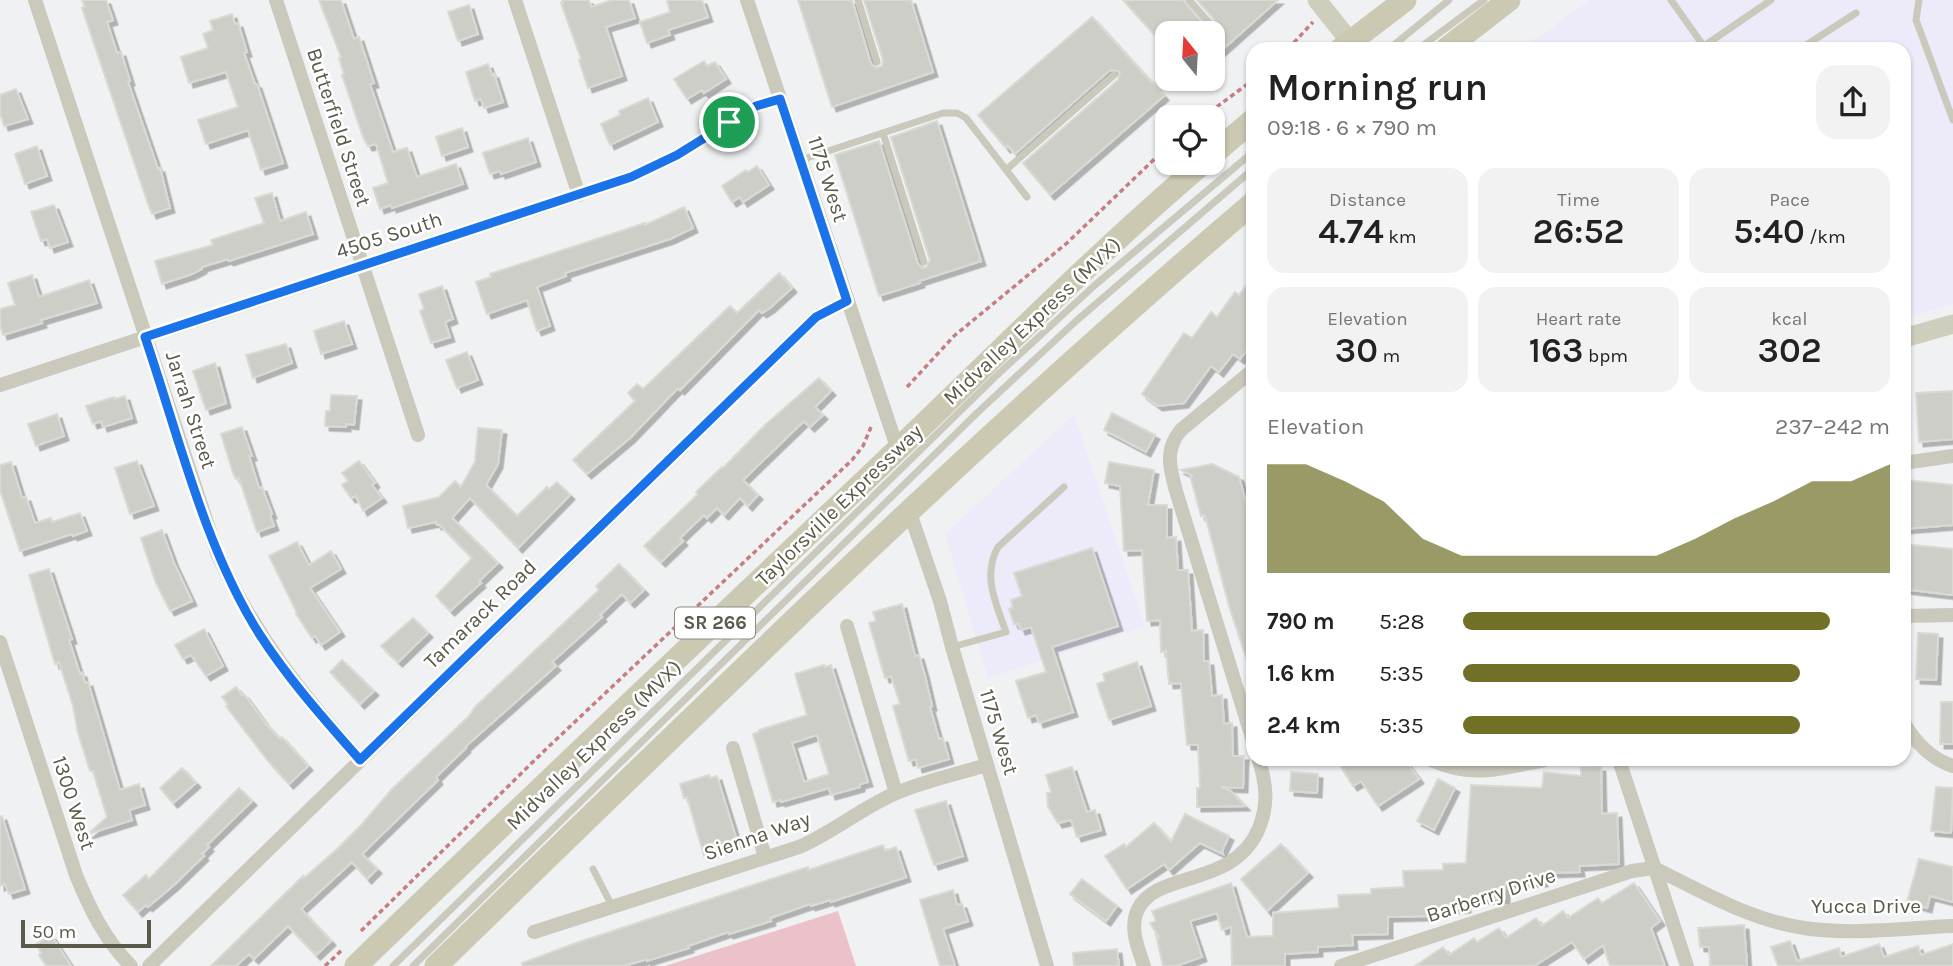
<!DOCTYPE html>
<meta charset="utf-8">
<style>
body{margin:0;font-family:Karla,sans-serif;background:#f2f2f2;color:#222;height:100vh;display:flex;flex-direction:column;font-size:26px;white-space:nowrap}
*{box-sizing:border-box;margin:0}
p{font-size:23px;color:#767676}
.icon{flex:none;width:38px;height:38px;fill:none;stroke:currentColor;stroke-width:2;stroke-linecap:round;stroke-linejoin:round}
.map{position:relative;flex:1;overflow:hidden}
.sheet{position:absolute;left:1246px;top:42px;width:665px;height:724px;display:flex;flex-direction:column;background:#fff;border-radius:21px;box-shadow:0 2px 5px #0004}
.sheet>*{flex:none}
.needle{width:46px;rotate:342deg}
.controls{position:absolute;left:1155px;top:21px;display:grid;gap:14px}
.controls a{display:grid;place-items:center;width:70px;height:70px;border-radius:14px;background:#fff;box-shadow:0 2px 5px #0004;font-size:35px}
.scale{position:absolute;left:21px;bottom:18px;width:130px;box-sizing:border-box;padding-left:7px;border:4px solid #5b5949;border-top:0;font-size:19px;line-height:24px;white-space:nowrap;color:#5b5949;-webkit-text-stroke:5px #fff;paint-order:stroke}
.pin{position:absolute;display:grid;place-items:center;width:60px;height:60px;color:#fff;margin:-30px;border:4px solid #fff;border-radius:50%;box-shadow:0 2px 7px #0007}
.round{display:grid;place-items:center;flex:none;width:74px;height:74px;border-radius:21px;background:#f2f2f2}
.overview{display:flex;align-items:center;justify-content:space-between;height:119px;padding:0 21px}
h1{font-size:38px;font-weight:600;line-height:52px}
.stats{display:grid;grid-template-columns:repeat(3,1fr);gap:10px;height:119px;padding:7px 21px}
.stats div{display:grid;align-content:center;border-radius:18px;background:#f2f2f2;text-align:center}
.stats b{font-size:35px;font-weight:600}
.stats small{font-size:19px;font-weight:400}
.stats p{font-size:19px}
.chart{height:196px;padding:14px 21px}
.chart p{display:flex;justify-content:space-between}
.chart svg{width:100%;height:126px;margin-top:7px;fill:#707026;opacity:.7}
ul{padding:0 21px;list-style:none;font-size:23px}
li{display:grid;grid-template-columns:112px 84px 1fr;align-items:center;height:52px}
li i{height:18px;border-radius:9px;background:#707026}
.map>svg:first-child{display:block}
.commercial{fill:#edebfa}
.green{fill:#ebc2ca}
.building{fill:#cdcec7;stroke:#d9dad4;stroke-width:2;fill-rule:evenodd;filter:url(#shadow)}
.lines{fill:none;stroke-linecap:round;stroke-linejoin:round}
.path{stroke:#c57e82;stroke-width:3.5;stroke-dasharray:5 3.5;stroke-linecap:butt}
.lane{stroke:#cbc9bc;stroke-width:7}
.street{stroke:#cbc9bc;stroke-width:14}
.secondary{stroke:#cfcebd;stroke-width:19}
.primary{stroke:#cbc9b2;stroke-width:23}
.route-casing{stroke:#fff;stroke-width:14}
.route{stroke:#1a73e8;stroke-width:9}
.labels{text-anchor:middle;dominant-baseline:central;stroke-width:5;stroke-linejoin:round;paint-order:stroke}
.shield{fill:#fff;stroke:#8c8b80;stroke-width:2}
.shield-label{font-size:19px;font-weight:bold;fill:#5b5949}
.street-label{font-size:21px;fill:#5b5949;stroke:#fff}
</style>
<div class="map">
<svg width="1953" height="966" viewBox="0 0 1953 966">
<defs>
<filter id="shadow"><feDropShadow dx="4.5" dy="4.5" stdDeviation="0" flood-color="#0004"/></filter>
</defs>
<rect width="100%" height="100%" fill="#f0f1f2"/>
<path class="commercial" d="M1589,0h364v304l-49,15v-270h-382z
M1074,414l71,212 -157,52 -43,-144z"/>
<path class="green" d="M838,911l18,55h-191z"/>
<path class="building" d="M82,0h24l7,20 -6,2 10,31 4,-1 9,29 -2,1 30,87 2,-1 10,40 -18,6 -4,-10 -66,-196 3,-1z
M319,0h22l13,39 5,-2 15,46 -4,1 23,68 14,-4 10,29 39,-13 7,20 -71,24 -1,-3 -11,4 -7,-21 15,-5 -12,-39 -8,2 -5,-9 -21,-62 2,-1 -5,-16 2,-1z
M562,0h27l2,7 21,-7h17l6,18 -29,9 16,49 -34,12 -9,-28 2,-1 -20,-56h2z
M667,0h35l6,17 -40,13 2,5 -23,8 -7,-21 30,-10z
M798,0h54l19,64 5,4 6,-2 1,-6 -19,-60h47l22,72 -101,35z
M1123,0h60l28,33h-44v16z
M1197,0h81l-65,58v-23l7,-2 1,-6z
M469,5l9,29 -20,7 -10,-29z
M232,14l3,10 3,-1 9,29 -3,1 11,31h2l26,79 -22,7 -13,-40 -42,14 -8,-24 40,-13 -12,-35 -37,11 -8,-26 27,-9 -5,-14 10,-4 -3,-9z
M1092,17l72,79 -114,99 -27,-32 95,-83 2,-6 -2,-3 -8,-1 -95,84 -7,-8 -2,2 -28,-33z
M704,61l3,5 8,-4 11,17 -22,14 -2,-3 -15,9 -13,-20z
M488,64l4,11 2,-1 9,28 -19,6 -3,-9 -6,2 -9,-29z
M16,89l12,30 -24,7 -4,-13v-18z
M648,98l10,24 -48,23 -9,-21 19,-9 -1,-4z
M937,121l44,140 -62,20 1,2 -41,13 -44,-141 44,-14 39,123 4,4h4l4,-8 -39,-123z
M462,128l6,19 -26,9 -6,-19z
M528,138l8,24 -35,12 -1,-3 -10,3 -7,-21z
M37,146l10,30 -22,8 -10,-30z
M757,166l12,19 -26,17 -3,-5 -8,5 -10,-16 24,-16 2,2z
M272,193l8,28 26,-9 7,22 -84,27 -1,-2 -26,8v2l-10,5 -30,10 -7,-23 58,-16 -2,-5 53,-17 -9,-25z
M54,205l14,37 -18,6 -3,-9 -6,2 -10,-29z
M684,207l9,21 -23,11 -105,34 1,3 -29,11 13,39 -13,5 -10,-31 -40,14 -11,-32 15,-5 -1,-3 155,-51v2z
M779,273l13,15 -22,20 -8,5 -3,-3 -79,80 -2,-2 -48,50 -43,36 -14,-14 62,-59 -7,-8 9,-9 6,5 87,-83 7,7z
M32,275l7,22 50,-17 8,23 -56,17 1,3 -39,12 -3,-10v-16l15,-4 -7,-22z
M1253,276v66l-13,17 -7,-5 -14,18 -8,-6 -27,37 -26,3 -16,-12 42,-61 8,5 19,-26 6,5 18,-25 4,3z
M442,286l11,33 -8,3 5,15 -19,6 -11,-32 4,-2 -5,-15z
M344,321l8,23 -31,10 -7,-23z
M286,344l6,19 -39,15 -7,-23z
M467,352l11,28 -21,8 -11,-28z
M215,363l11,40 -20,7 -13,-39z
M819,378l12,13 -16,16 8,8 -13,12 -6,-6 -61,59 15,15 -10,11 -8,-8 -16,17 -7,-7 -10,10 -3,-3 -24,23 3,3 -22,21 -17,-16 54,-52 -2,-2 26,-25 1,1 43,-44z
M1953,391v48l-34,3 -3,-49z
M331,395l26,1 -3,29 -8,-1v3l-21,-1 1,-15h4z
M125,396l7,22 -29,9 -2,-6 -8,3 -7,-18 28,-9 1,2z
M1112,413l43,22 -9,17 -42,-22z
M57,414l7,22 -28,10 -8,-22z
M242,427l10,29h-3l10,32 3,-1 10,27 -2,1 4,11 -17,6 -18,-54 -3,1 -3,-6 -12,-39z
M478,428l24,2 -4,34 -12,21 31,31 30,-29 2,2 8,-7 13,13 -52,53 -48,-50 -18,20 46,45 -19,18 2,2 -31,28 -14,-15 36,-38 -32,-33h-3l-1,-3 -28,6 -5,-22 36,-9 16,-16 6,6 14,-25z
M137,461l17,45 -24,8 -15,-46z
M359,461l16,22 -3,2 10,13 -19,13 -7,-15 -5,2 -9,-13 6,-4 -6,-8z
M11,462l11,36 4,-1 9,26 16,-5 1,4 28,-9 7,18 -14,5 -1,-2 -52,17 -20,-61v-25z
M1109,462l45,8 -6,35h19v33l9,-1 2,33h10l4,61 11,-1 1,31h5l3,35 10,-1 2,29 8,-1 1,33h11l-1,32 -22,-1 10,4 14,15 -48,1v-19h3l-2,-43h-11l-6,-62 -12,1 -3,-33 -5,1 -1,-32 -13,1 -5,-71 -18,1 -4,-65 -15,-3z
M1212,464l27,13 14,51v142h-3l-21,-64 -24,-91 -4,1 -11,-41 3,1 -12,-6z
M1907,480l46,5v40l-49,4z
M162,530l12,33 18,38 -22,10 -14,-28 -15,-45z
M297,542l12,23 22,-14 10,18 -31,19 30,44 -19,13 -6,-9 -3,2 -16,-24 1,-1 -28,-57z
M1904,544l49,5v46l-49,-6z
M1092,548l26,78 -66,21 21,65 -34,11 -3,-8 -8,3 -12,-37 30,-9 -15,-45 -10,3 -3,-7 -4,1 -5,-15 4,-2 -2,-7 11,-4 -8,-23z
M619,564l25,26 -14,13 -8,-9 -22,21 2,2 -50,45 4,4 -91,81 1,1 -30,29 2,3 -76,74 15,15 -10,10 -15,-17 -51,47 30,32 -15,14 -28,-29 -34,33 -5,-5 -13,12h-25l92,-90 1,2 33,-29 25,-25 30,-35 77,-73 6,-9 124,-117 -3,-4z
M49,569l23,70 -3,1 11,34 2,-1 3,10 3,-1 32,108 19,-6 6,21 -16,5 3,10 -44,14 19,-17 -14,-46h-3l-12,-38 -5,-27 -14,-44 -4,2 -26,-89z
M902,604l13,52 4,-1 6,21 7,30 -2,1 9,32 4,-1 6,21 -31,9 -2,-9 -7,2 -16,-55 7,-2 -9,-28 -6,2 -16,-55 7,-2 -3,-9z
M413,618l15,15 -30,29 -17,-16z
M204,629l19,37 -17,10 -15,-21 -8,4 -8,-14z
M1918,633l20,1 -2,46 -20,-1z
M342,660l32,31 -14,13 -30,-32z
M1137,662l14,44 -42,14 -12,-36 8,-3 -2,-7z
M824,665l1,2 6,-2 37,117 -8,2v3l-29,8 -2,-7 -48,14v-2l-8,2 -20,-68 6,-2v-2l48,-15 -12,-41zM817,735l12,39 -25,8 -12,-39z
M236,687l6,8 2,-1 22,30 14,15 2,-2 26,29 -19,18 -21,-23 -42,-55 2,-1 -6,-8z
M1941,702h12v42h-13z
M1353,760h52l14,19 -41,27 -17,-25 -8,5 -12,-19z
M1072,767l15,45 8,-2 6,20 -24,7 -6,-17 -13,3 -10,-16 -1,-14 4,-1 -5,-17z
M1601,767l1,47 15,-1 2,51 -40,2 1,6 -37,1v9l-38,1v16h-40l1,9 -39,2v6l-39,1v17l-36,1 1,10 -35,2v5l-33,2v12h-53l-1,-39 -9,3 -5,-17 -27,8 12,36 -26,9h-13l-7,-31 4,4 -10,-16 6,-2 -4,-10 79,-28 16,54 26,-1v-23l66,-5 -1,-13 33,-1v-5l33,-2 -1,-16 40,-1v-6l23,-1 5,-78 71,3 2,-16 37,4v-8z
M182,768l14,15 -23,20 -13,-15z
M1291,772l27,2 -1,19 -27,-2z
M709,775l1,3 7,-2 21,68 -34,12 -17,-59 -3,1 -4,-14z
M1438,779l17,9 -21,42 -17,-9z
M1936,787l17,1 -2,45 -20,-2z
M239,788l13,13 -45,44 2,2 -7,7 2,2 -30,29 -26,22 -2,-2 -8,7 -15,-17 23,-20 3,4z
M946,801l17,55 -29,9 -19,-55z
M1185,814l44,22 -7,15 1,3 -23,-11 -31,27 -5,-6 -37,25 -22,-33 19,-12 2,3 28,-24 17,19z
M2,816l23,73 -16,5 -4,-10 -5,2v-69z
M1281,844l27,29 -41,38 -26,-32z
M883,845l2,6 11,-4 10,30 -75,25 -1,-2 -19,6 -1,-2 -40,14 1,3 -42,13 -1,-2 -40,14 1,2 -42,13v-2l-23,7h-101l-1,-3 54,-20 232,-76v3z
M1919,859l34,8v35l-23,-6 -3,12 -20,-6z
M1082,879l35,27 -11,15 -36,-27z
M1634,883l26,38 -9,7 14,38h-55l-7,-21 -19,14 -12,-17 -38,24h-119l28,-19 6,8 25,-17 3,4 22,-14 7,10 30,-20 6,8 21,-15 5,7 30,-20 4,5z
M953,890l4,15 5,-1 6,17 -25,8 12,37h-15l-20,-66z
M1744,925l3,41h-37l-1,-19h-9l-2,-19z
M51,935l20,31h-25l-7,-11 2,-2 -5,-9z
M1790,941l7,20 42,-13 2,9 38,-13 5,13 34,-11 3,9 32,-11v22h-175l-7,-19z
M1117,949l2,17h-45l-1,-13z"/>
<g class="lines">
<path class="path" d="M1288,49l25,-27
M1203,117l50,-37
M907,387l47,-51 113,-93 100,-96
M361,931l182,-179 309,-292 11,-14 8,-19
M325,966l18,-17"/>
<path class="lane" d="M858,0l19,62
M1189,0l26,29
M1671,0l34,48
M1919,0l-3,20 37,100
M1704,46l67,-46
M1389,49l60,-49
M1418,49l66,-49
M1800,49l56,-36
M883,133l41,129
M801,160l142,-47h14l9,5 61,79
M1006,170l108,-95
M1904,212h3
M952,647l54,-15c-10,-28 -24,-57 -8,-85l66,-60
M593,869l19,37
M393,966l602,-589 100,-92 158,-133
M413,966l564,-553 99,-92 177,-152"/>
<path class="street" d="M35,0l182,553c37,82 84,140 143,207
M276,0l142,435
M515,0l64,195
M747,0l151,450
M1253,370l-72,60c-17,20 -11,38 -5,61l77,250
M0,385l631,-208 46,-22 79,-49 24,-7
M1904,463l49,-7
M909,510l31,91 12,46 95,319
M1904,616l49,-1
M847,626l49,167
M0,642l76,233c14,34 29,65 55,91
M1904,723c11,19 27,36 49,43
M733,748l32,109
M1431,760c43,19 70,8 114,0
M1619,760l68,206
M1654,868c47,23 92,50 144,59 50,9 105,1 155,-1
M534,932l265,-85c33,-14 61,-38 95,-53 29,-13 63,-20 93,-29
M149,966l667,-649 31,-16
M1144,966c-6,-18 -15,-38 -6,-57 19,-39 97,-21 121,-81 10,-25 7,-44 0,-68
M1341,966l291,-95 22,-3"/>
<path class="secondary" d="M1317,0l39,49
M1904,338l49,-14"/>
<path class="primary" d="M1341,49l64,-49
M1446,49l63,-49
M1213,154l40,-34
M356,966c178,-173 359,-343 539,-514 102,-97 201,-198 308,-289
M436,966c268,-260 533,-521 817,-763"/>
</g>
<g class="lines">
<g class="route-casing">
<path id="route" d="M780,99l67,202 -31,16 -456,443c-35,-40 -71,-80 -100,-125 -55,-86 -82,-201 -115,-298l486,-160 46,-22 79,-49z"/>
</g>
<use href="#route" class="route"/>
</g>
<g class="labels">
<rect class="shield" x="675" y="607.5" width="80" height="31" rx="5"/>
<g class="shield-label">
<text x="715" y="623">SR 266</text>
</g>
<g class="street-label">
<text transform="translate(339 127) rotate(72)">Butterfield Street</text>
<text transform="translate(828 179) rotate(72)">1175 West</text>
<text transform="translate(389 235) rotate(-18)">4505 South</text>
<text transform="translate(1032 321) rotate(-43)">Midvalley Express (MVX)</text>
<text transform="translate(191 410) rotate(72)">Jarrah Street</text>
<text transform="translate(839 505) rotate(-44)">Taylorsville Expressway</text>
<text transform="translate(480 614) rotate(-44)">Tamarack Road</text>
<text transform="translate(999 732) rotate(73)">1175 West</text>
<text transform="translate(594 745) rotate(-44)">Midvalley Express (MVX)</text>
<text transform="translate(74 803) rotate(72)">1300 West</text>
<text transform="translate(757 836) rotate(-19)">Sienna Way</text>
<text transform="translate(1491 895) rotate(-18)">Barberry Drive</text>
<text x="1866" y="906">Yucca Drive</text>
</g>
</g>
</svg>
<div class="controls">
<a><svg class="needle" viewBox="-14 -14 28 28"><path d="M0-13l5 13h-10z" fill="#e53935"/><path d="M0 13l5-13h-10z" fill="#767676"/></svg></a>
<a><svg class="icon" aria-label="locate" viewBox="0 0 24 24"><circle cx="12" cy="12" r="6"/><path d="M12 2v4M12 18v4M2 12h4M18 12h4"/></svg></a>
</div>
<div class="scale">50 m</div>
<div class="pin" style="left:729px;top:122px;background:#1e9e55"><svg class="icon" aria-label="arrive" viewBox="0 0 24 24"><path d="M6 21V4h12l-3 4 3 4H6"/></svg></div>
<section class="sheet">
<div class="overview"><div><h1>Morning run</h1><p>09:18 · 6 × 790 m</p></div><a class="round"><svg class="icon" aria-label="share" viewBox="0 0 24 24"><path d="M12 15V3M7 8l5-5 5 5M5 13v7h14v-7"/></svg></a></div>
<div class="stats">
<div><p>Distance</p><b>4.74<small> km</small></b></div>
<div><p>Time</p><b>26:52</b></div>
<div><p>Pace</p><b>5:40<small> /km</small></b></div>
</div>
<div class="stats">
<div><p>Elevation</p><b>30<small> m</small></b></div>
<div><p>Heart rate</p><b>163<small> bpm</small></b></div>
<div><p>kcal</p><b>302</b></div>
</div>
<div class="chart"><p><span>Elevation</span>237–242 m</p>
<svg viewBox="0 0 160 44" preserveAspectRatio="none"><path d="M0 44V6L10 6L20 12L30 19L40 32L50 38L60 38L70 38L80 38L90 38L100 38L110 32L120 25L130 19L140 12L150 12L160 6V44z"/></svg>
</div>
<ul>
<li><b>790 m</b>5:28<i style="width:86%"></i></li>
<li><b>1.6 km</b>5:35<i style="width:79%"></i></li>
<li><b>2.4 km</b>5:35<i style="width:79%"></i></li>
</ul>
</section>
</div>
